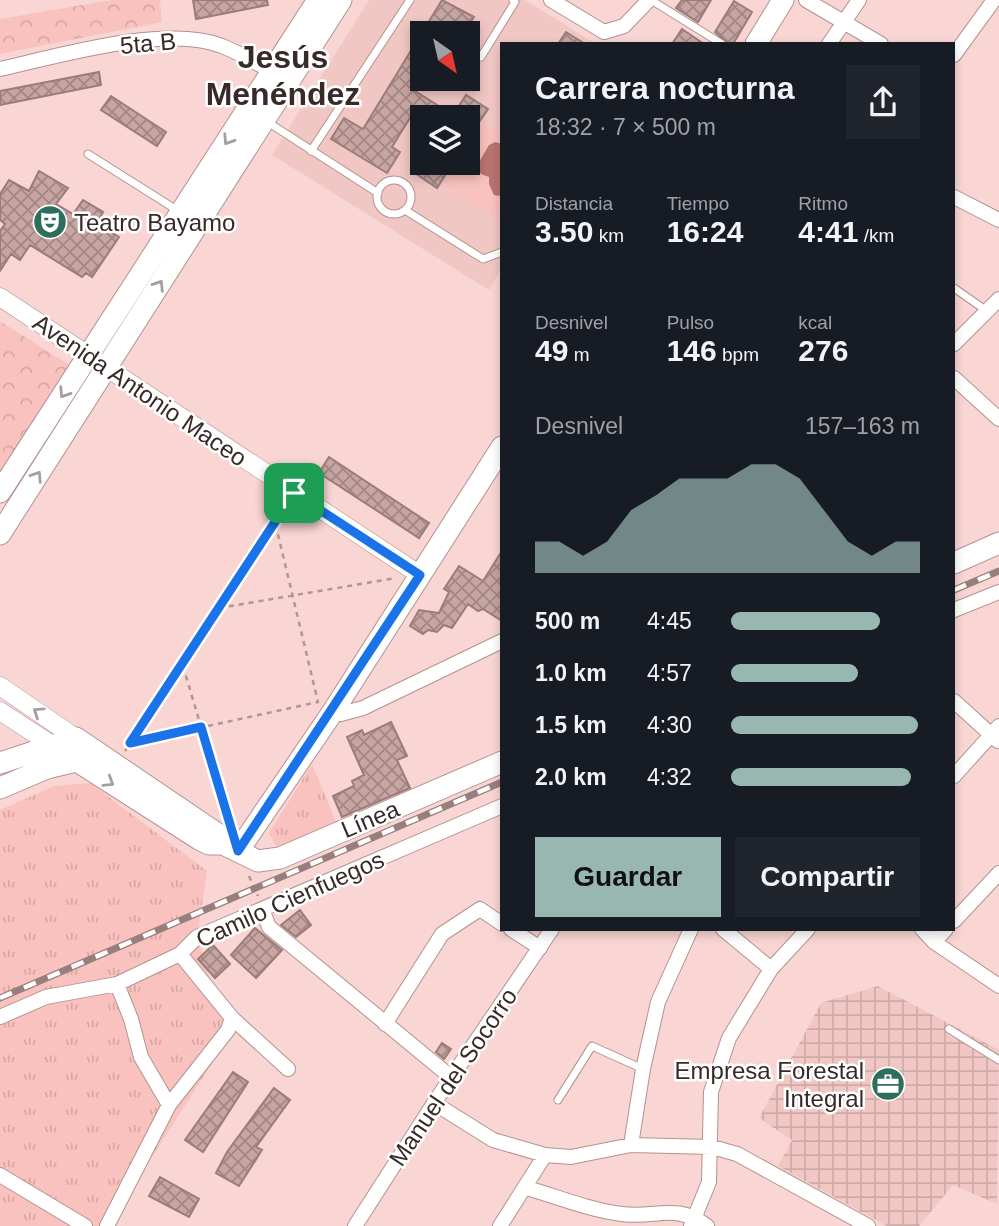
<!DOCTYPE html>
<html lang="es">
<meta charset="utf-8">
<style>
body{margin:0;font-family:Helvetica,sans-serif;background:#20242c;color:#f1f3f6;height:100vh;display:flex;flex-direction:column;font-size:26px;white-space:nowrap}
*{box-sizing:border-box;margin:0}
p{font-size:23px;color:#9ea1a6}
.icon{flex:none;width:38px;height:38px;fill:none;stroke:currentColor;stroke-width:2;stroke-linecap:round;stroke-linejoin:round}
.map{position:relative;flex:1;overflow:hidden}
.panel{position:absolute;left:500px;top:42px;width:455px;height:889px;display:flex;flex-direction:column;background:#171b24;border-radius:0px;box-shadow:0 4px 10px #0003}
.panel>*{flex:none}
.needle{width:46px;rotate:146deg}
.controls{position:absolute;left:410px;top:21px;display:grid;gap:14px}
.controls a{display:grid;place-items:center;width:70px;height:70px;border-radius:0px;background:#171b24;box-shadow:0 4px 10px #0003;font-size:35px}
.pin{position:absolute;display:grid;place-items:center;width:60px;height:60px;color:#fff;margin:-30px;border-radius:14px;box-shadow:0 4px 10px #0006}
.round{display:grid;place-items:center;flex:none;width:74px;height:74px;border-radius:0px;background:#20242c}
.overview{display:flex;align-items:center;justify-content:space-between;height:119px;padding:0 35px}
h1{font-size:32px;font-weight:700;line-height:52px}
.figures{display:grid;grid-template-columns:repeat(3,1fr);gap:10px;height:119px;padding:7px 35px}
.figures div{display:grid;align-content:center}
.figures b{font-size:30px;font-weight:700}
.figures small{font-size:19px;font-weight:400}
.figures p{font-size:19px}
.chart{height:196px;padding:14px 35px}
.chart p{display:flex;justify-content:space-between}
.chart svg{width:100%;height:126px;margin-top:7px;fill:#99b7b1;opacity:.7}
.action{display:flex;gap:14px;margin-top:auto;padding:14px 35px}
.action a{flex:1;height:80px;border-radius:0px;background:#99b7b1;color:#111;font-size:28px;font-weight:700;line-height:80px;text-align:center}
.action a+a{background:#20242c;color:#f1f3f6}
ul{padding:0 35px;list-style:none;font-size:23px}
li{display:grid;grid-template-columns:112px 84px 1fr;align-items:center;height:52px}
li i{height:18px;border-radius:9px;background:#99b7b1}
.map>svg:first-child{display:block}
.built{fill:#f1c7c4;fill-rule:evenodd}
.industrial{fill:url(#industrial-grid)}
.grass{fill:url(#grass-tufts)}
.park{fill:url(#park-crowns)}
.pitch{fill:#fac2be}
.water{fill:#b97471}
.building{fill:url(#building-cross-hatch);stroke:#9b7c79;stroke-width:2}
.lines{fill:none;stroke-linecap:round;stroke-linejoin:round}
.service-casing{stroke:#b2928f;stroke-width:9}
.minor-casing{stroke:#b2928f;stroke-width:16}
.tertiary-casing{stroke:#b2928f;stroke-width:19}
.secondary-casing{stroke:#b2928f;stroke-width:23}
.path{stroke:#b19694;stroke-width:2.5;stroke-dasharray:5 5;stroke-linecap:butt}
.service{stroke:#fff;stroke-width:7}
.minor{stroke:#fff;stroke-width:14}
.tertiary{stroke:#fff;stroke-width:18}
.secondary{stroke:#fff;stroke-width:21}
.rail-casing{stroke:#977f7d;stroke-width:7}
.rail{stroke:#fff;stroke-width:4.5;stroke-dasharray:13;stroke-linecap:butt}
.oneway{stroke:#a59f9f}
.route-casing{stroke:#fff;stroke-width:14}
.route{stroke:#1a73e8;stroke-width:9}
.labels{text-anchor:middle;dominant-baseline:central;stroke-width:5;stroke-linejoin:round;paint-order:stroke}
.street-label{font-size:24px;fill:#372a29;stroke:#fff}
.poi-label{font-size:24px;fill:#372a29;stroke:#fff;text-anchor:start}
.district-label{font-size:32px;font-weight:bold;fill:#372a29;stroke:#fff}
</style>
<div class="map">
<svg width="999" height="1226" viewBox="0 0 999 1226">
<defs>
<pattern id="industrial-grid" width="8" height="8" patternUnits="userSpaceOnUse" patternTransform="scale(1.75)"><rect width="8" height="8" fill="#f1c7c4"/><path d="M0 4h8M4 0v8" fill="none" stroke="#cfaba8"/></pattern>
<pattern id="grass-tufts" width="24" height="20" patternUnits="userSpaceOnUse" patternTransform="scale(1.75)"><rect width="24" height="20" fill="#fac2be"/><path d="M3 7l-1-3M5 7V3M7 7l1-3M15 17l-1-3M17 17v-4M19 17l1-3" fill="none" stroke="#d7a7a3"/></pattern>
<pattern id="park-crowns" width="20" height="18" patternUnits="userSpaceOnUse" patternTransform="scale(1.75)"><rect width="20" height="18" fill="#fac2be"/><path d="M2 6a3 3 0 1 1 6 0M12 15a3 3 0 1 1 6 0" fill="none" stroke="#d7a7a3"/></pattern>
<pattern id="building-cross-hatch" width="8" height="8" patternUnits="userSpaceOnUse" patternTransform="scale(1.75)"><rect width="8" height="8" fill="#c6a5a2"/><path d="M0 0l8 8M0 8l8-8" fill="none" stroke="#a28784"/></pattern>
</defs>
<rect width="100%" height="100%" fill="#f9d6d3"/>
<path class="built" d="M369,0h156l71,44h-94v224l-13,22 -217,-135zM422,33h45v46h-45zM422,117h45v46h-45z"/>
<path class="industrial" d="M878,986l121,64 -2,154 -44,-19 -34,41h-32l-109,-60 14,-26 -33,-22 62,-115z"/>
<path class="grass" d="M312,764l25,60 -55,24 -6,-2 -7,-13z
M90,783l117,88 -10,66 15,49 23,41 -127,199h-108v-416l54,-24z"/>
<path class="park" d="M112,0h48l2,22 -162,32v-35z
M0,321l74,47 -74,115z"/>
<path class="pitch" d="M481,123l21,12v87l-60,-37 15,-22h10v-18z"/>
<path class="water" d="M495,142l7,2v47l-3,5 -5,-1 -5,-11v-7l-8,-3 -5,-7 13,-22z"/>
<path class="building" d="M193,0h74l1,5 -72,14z
M442,0l32,17 -10,16h-42v40l-10,16 41,26 13,-20 22,14 -21,31v-23h-36l-15,-9 -24,39 8,5 -13,21 -56,-34 13,-21 19,11z
M682,0h29l-13,22 -22,-14z
M734,1l18,11 -19,32h-5l-13,-12z
M682,29l22,15h-32z
M566,32l19,12h-27z
M99,72l2,13 -101,20v-14z
M111,96l55,36 -9,14 -56,-36z
M422,163h31l-16,25 -22,-15z
M39,171l29,17 -12,16 17,10 10,-14 20,12 -6,12 22,13 -27,40 -6,-4 -4,4 -52,-32 -10,15 -9,-6 -11,17v-40l5,-7 -5,-4v-26l9,-14 20,11z
M329,457l100,66 -10,15 -100,-65z
M502,551v70l-19,-12 -5,2 -10,-7 -16,24 -8,-3 -7,7 -9,-2 -5,4 -13,-8 9,-16 20,3 10,-21 -5,-3 15,-23 24,15z
M391,722l16,34 -10,4 13,28 -68,29 -9,-21 21,-10 -2,-5 12,-6 -17,-38 15,-7 2,5z
M300,910l11,15 -15,12 -15,-12z
M255,928l27,22 -26,28 -25,-23z
M213,945l17,19 -15,14 -17,-19z
M442,1043l9,6 -7,10 -8,-7z
M233,1072l15,10 -45,70 -18,-12z
M274,1088l16,12 -34,47 6,3 -23,36 -23,-13 11,-21z
M160,1177l39,22 -10,18 -40,-21z"/>
<g class="lines">
<g class="service-casing">
<path id="service" d="M651,0l71,44
M481,57l34,-55 -2,-2
M266,121l112,72
M311,151l99,-151
M88,154l92,58
M377 197a17 17 0 1 1 34 0a17 17 0 1 1-34 0Z
M405,210l78,49 19,-7
M954,288l33,23
M949,1029l50,31
M558,1100l34,-54 51,23"/>
</g>
<g class="minor-casing">
<path id="minor" d="M551,0l53,32 20,-6 25,-26
M806,0l75,44
M829,44l30,-44
M954,55l40,-55
M0,69c58,-13 166,-45 222,-23 19,8 39,19 57,30
M954,197l45,23
M954,344l45,-45
M954,378l45,41
M954,610l45,-18
M954,701l44,40
M334,710l7,4 22,-6 139,-67
M954,776l45,-50
M262,909l7,18 183,151
M954,921l45,-48
M511,929l29,19
M723,929l48,40
M922,929l12,13 65,44
M934,942l12,-13
M180,954l52,64 56,51
M117,984l14,35 10,38 28,48
M0,1017l46,-20 71,-13 63,-30 17,-17 305,-131
M385,1024l57,-90 38,-25 22,15
M434,1103l59,37 52,15 26,2 60,-12 81,2 25,7 131,72
M631,1145l12,-76 15,-67 33,-73
M0,1175l85,51
M527,1188c31,9 63,22 95,26 34,5 53,-12 85,12
M107,1226l62,-121 59,-75 4,-12
M355,1226l79,-123 118,-174
M500,1226l45,-71
M691,1226l18,-44 2,-90 18,-54 42,-69 37,-40"/>
</g>
<g class="tertiary-casing">
<path id="tertiary" d="M0,297l420,278
M0,686l76,52
M0,711l52,34"/>
</g>
<g class="secondary-casing">
<path id="secondary" d="M756,44l27,-44
M0,492l318,-492
M0,534l341,-534
M954,563l45,-20
M0,763l76,-25 140,95 6,11h-13l-10,-5 -147,-94
M0,788l47,-20 29,-7
M227,846l31,15 22,-3 222,-96
M238,851l96,-141 168,-263"/>
</g>
<path class="path" d="M219,608l177,-30
M183,666l46,155
M130,743l188,-41 -43,-180
M125,751l162,-246
M249,876l9,20"/>
<use href="#service" class="service"/>
<use href="#minor" class="minor"/>
<use href="#tertiary" class="tertiary"/>
<use href="#secondary" class="secondary"/>
<g class="rail-casing">
<path id="rail" d="M954,590l45,-19
M0,998l502,-216"/>
</g>
<use href="#rail" class="rail"/>
</g>
<defs><path id="oneway-chevron" d="M-2-3.5L2.5 0L-2 3.5" fill="none" stroke-width="1.6" stroke-linecap="round" stroke-linejoin="round" transform="scale(1.75)"/></defs>
<g class="oneway">
<use href="#oneway-chevron" transform="translate(228 140) rotate(123)"/>
<use href="#oneway-chevron" transform="translate(159 285) rotate(-57)"/>
<use href="#oneway-chevron" transform="translate(64 393) rotate(123)"/>
<use href="#oneway-chevron" transform="translate(37 476) rotate(-57)"/>
<use href="#oneway-chevron" transform="translate(38 712) rotate(-146)"/>
<use href="#oneway-chevron" transform="translate(109 782) rotate(32)"/>
</g>
<g class="lines">
<g class="route-casing">
<path id="route" d="M294,493l126,82 -182,276 -37,-124 -71,16z"/>
</g>
<use href="#route" class="route"/>
</g>
<defs>
<g id="theatre-disc" transform="scale(1.75)"><circle r="9.5" fill="#2d6e5c" stroke="#fff"/><path d="M-5-5.5Q0-4 5-5.5V0Q5 5 0 6Q-5 5-5 0ZM-3.3-2.5H-1v1.5H-3.3ZM1-2.5H3.3v1.5H1ZM-2.8 1Q0 5.5 2.8 1Z" fill="#fff"/></g>
<g id="office-disc" transform="scale(1.75)"><circle r="9.5" fill="#2d6e5c" stroke="#fff"/><path d="M-6-3h4V-5.5h4V-3h4V5H-6ZM-1-4.5V-3h2v-1.5ZM-6 0V1H6V0Z" fill="#fff"/></g>
</defs>
<g fill-rule="evenodd">
<use href="#theatre-disc" x="50" y="222"/>
<use href="#office-disc" x="888" y="1084"/>
</g>
<g class="labels">
<g class="street-label">
<text transform="translate(148 43) rotate(-5)">5ta B</text>
<text transform="translate(140 390) rotate(34)">Avenida Antonio Maceo</text>
<text transform="translate(370 819) rotate(-23)">Línea</text>
<text transform="translate(290 899) rotate(-24)">Camilo Cienfuegos</text>
<text transform="translate(453 1077) rotate(-56)">Manuel del Socorro</text>
</g>
<g class="poi-label">
<text x="74" y="222">Teatro Bayamo</text>
<text x="864" y="1070" text-anchor="end">Empresa Forestal<tspan x="864" dy="28">Integral</tspan></text>
</g>
<g class="district-label">
<text x="283" y="57">Jesús<tspan x="283" dy="37">Menéndez</tspan></text>
</g>
</g>
</svg>
<div class="controls">
<a><svg class="needle" viewBox="-14 -14 28 28"><path d="M0-13l5 13h-10z" fill="#e53935"/><path d="M0 13l5-13h-10z" fill="#9ea1a6"/></svg></a>
<a><svg class="icon" aria-label="layers" viewBox="0 0 24 24"><path d="M12 4l9 5-9 5-9-5zM3 14l9 5 9-5"/></svg></a>
</div>
<div class="pin" style="left:294px;top:493px;background:#1e9e55"><svg class="icon" aria-label="arrive" viewBox="0 0 24 24"><path d="M6 21V4h12l-3 4 3 4H6"/></svg></div>
<section class="panel">
<div class="overview"><div><h1>Carrera nocturna</h1><p>18:32 · 7 × 500 m</p></div><a class="round"><svg class="icon" aria-label="share" viewBox="0 0 24 24"><path d="M12 15V3M7 8l5-5 5 5M5 13v7h14v-7"/></svg></a></div>
<div class="figures">
<div><p>Distancia</p><b>3.50<small> km</small></b></div>
<div><p>Tiempo</p><b>16:24</b></div>
<div><p>Ritmo</p><b>4:41<small> /km</small></b></div>
</div>
<div class="figures">
<div><p>Desnivel</p><b>49<small> m</small></b></div>
<div><p>Pulso</p><b>146<small> bpm</small></b></div>
<div><p>kcal</p><b>276</b></div>
</div>
<div class="chart"><p><span>Desnivel</span>157–163 m</p>
<svg viewBox="0 0 160 44" preserveAspectRatio="none"><path d="M0 44V33L10 33L20 38L30 33L40 22L50 17L60 11L70 11L80 11L90 6L100 6L110 11L120 22L130 33L140 38L150 33L160 33V44z"/></svg>
</div>
<ul>
<li><b>500 m</b>4:45<i style="width:79%"></i></li>
<li><b>1.0 km</b>4:57<i style="width:67%"></i></li>
<li><b>1.5 km</b>4:30<i style="width:99%"></i></li>
<li><b>2.0 km</b>4:32<i style="width:95%"></i></li>
</ul>
<div class="action"><a>Guardar</a><a>Compartir</a></div>
</section>
</div>
